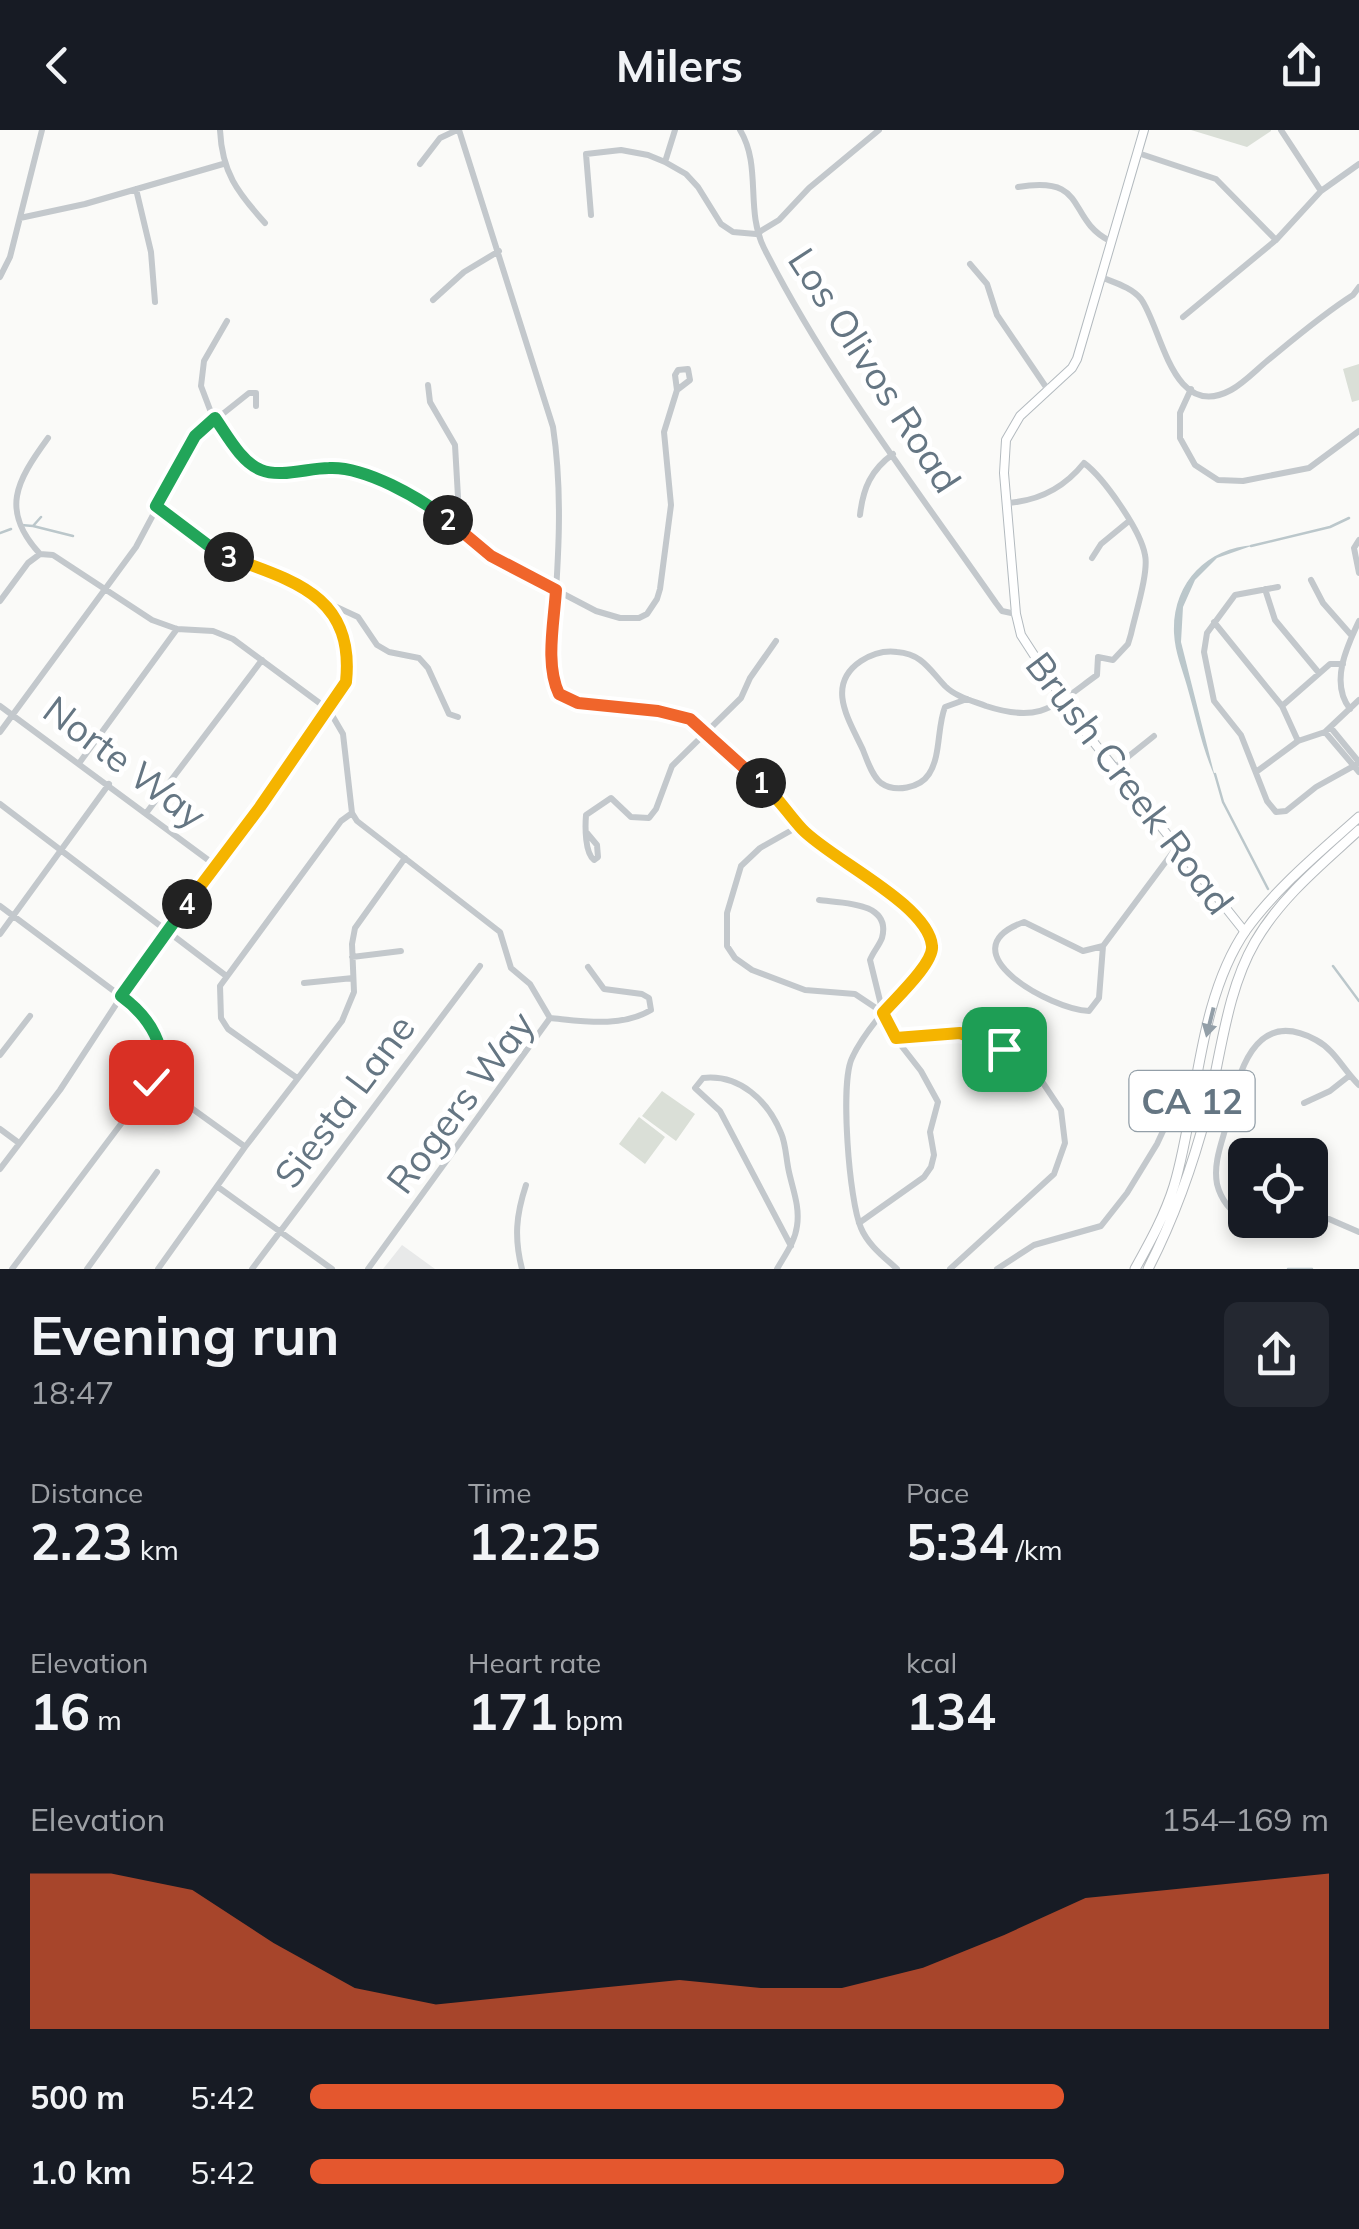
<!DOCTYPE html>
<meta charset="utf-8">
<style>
body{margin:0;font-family:Mulish,sans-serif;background:#242831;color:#f1f3f6;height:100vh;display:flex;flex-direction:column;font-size:38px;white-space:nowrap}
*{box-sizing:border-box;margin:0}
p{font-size:32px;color:#9ea1a6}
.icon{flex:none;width:55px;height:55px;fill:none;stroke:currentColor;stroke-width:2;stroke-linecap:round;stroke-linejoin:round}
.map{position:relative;height:1139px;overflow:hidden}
.details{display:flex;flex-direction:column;background:#171b24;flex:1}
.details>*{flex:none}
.tools{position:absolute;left:1228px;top:1008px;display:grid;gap:20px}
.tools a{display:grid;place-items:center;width:100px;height:100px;border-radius:15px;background:#171b24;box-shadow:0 5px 15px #0003;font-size:50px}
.pin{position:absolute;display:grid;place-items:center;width:85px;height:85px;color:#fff;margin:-42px;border-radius:20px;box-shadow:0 5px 15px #0006}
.km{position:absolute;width:50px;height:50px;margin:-25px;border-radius:50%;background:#222;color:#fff;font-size:28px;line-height:50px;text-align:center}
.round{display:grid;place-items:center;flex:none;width:105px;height:105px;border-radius:15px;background:#242831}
.headline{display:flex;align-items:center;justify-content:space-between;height:170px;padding:0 30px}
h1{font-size:55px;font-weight:700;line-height:75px}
.figures{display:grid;grid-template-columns:repeat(3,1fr);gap:15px;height:170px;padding:10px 30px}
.figures div{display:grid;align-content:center}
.figures b{font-size:50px;font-weight:700}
.figures small{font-size:28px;font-weight:400}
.figures p{font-size:28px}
.chart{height:280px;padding:20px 30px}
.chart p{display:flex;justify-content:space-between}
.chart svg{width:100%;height:180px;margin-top:10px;fill:#e4572e;opacity:.7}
ul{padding:0 30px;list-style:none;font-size:32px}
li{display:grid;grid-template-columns:160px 120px 1fr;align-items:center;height:75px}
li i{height:25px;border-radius:12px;background:#e4572e}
header{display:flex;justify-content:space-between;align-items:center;height:130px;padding:0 30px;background:#171b24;font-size:45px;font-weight:700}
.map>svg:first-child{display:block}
.built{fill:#e8e9e9}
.green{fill:#dadfd7}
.water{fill:#bbc7cb}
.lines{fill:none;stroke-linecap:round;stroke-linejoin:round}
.stream{stroke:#bbc7cb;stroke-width:2.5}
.secondary-casing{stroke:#b3babf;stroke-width:10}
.primary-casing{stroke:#b5babe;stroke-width:11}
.street{stroke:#c3c8cc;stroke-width:6}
.secondary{stroke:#fff;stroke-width:8}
.primary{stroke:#fff;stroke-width:9}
.oneway{fill:#939fa8}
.split-1-casing{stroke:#fff;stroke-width:20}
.split-2-casing{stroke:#fff;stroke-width:20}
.split-3-casing{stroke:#fff;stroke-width:20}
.split-4-casing{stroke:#fff;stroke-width:20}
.split-5-casing{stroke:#fff;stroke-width:20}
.split-1{stroke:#f5b400;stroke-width:12}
.split-2{stroke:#f0652b;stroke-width:12}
.split-3{stroke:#22a559;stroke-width:12}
.split-4{stroke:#f5b400;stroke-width:12}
.split-5{stroke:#22a559;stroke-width:12}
.labels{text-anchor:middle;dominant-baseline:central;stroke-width:10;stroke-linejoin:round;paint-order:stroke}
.shield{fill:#fff;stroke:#939fa8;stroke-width:2.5}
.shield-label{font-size:35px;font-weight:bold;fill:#657683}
.street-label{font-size:38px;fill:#657683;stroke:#fff}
</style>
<header><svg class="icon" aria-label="back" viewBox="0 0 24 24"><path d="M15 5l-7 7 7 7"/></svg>Milers<svg class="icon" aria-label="share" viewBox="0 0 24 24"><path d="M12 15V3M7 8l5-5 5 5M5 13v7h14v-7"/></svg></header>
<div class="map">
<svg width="1359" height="1139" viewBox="0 0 1359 1139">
<rect width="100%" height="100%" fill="#fafaf8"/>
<path class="built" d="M402,1115l33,24h-52z"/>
<path class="green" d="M1191,0h80v1l-24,16z
M1359,234v36l-7,2 -9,-33z
M662,961l33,23 -19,27 -34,-25z
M639,987l26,20 -20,27 -26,-20z"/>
<path class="water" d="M1254,415l-37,13 -22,22 -12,27 -2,35 34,135c-13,-29 -19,-60 -28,-91 -5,-18 -12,-33 -13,-53 -2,-49 32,-85 80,-88z"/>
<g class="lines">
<path class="stream" d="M21,395l12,1 8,-9
M33,396l40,10
M0,403l11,-4
M1251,416l79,-19 19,-9
M1215,644l8,28 45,87
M1333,836l26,35
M1288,1139h24"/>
<g class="secondary-casing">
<path id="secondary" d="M1144,0l-67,229 -5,9 -52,48 -14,24 -2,33 12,141 5,21 55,85 169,212"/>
</g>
<g class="primary-casing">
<path id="primary" d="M1135,1139c15,-27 30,-54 39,-83 24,-80 23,-185 72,-256 30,-42 75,-79 113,-113
M1148,1139c25,-49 45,-104 59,-158 14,-55 19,-119 48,-169 26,-45 67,-78 104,-112"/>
</g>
<path class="street" d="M220,0c2,42 17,62 45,93
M459,0l94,297c12,80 3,159 -2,239l1,15 7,14 19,8 80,8 22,4 16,8 40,41 48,41 15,21 113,86 21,34 -9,21c-22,23 -59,62 -72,91 -12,25 -3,143 9,170 7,17 23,29 36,41
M740,0c22,36 5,80 24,118 63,125 152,240 232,355l6,8 14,3
M1281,0l40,61
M1138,23l78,26 60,61
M665,32l10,-32
M420,34l20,-26 17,-8
M1018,57c72,-12 47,31 92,54
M136,59l15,63 4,50
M591,85l-5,-61 35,-4 27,5 17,7 21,12 12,13 23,37 12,8 23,2 23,-14 30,-32 70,-58
M20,88l65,-14 138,-40
M970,134l17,20 10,31 51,75
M0,147l10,-20 32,-127
M1101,147c14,6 30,10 40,22 21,29 31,123 90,91 13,-7 25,-20 36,-29 28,-23 56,-47 86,-66l6,-8
M433,170l31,-28 35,-21
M1183,187l93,-77 45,-49 38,-27
M227,191l-23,40 -3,25 11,29 43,52 20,6 63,-5 29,7 29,13 47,27 48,41 105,55 24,7h19l8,-4 10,-15 3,-10 11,-84 -7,-73 13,-42 -2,-15 3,-5 10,-1 2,11 -13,10
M428,255l2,17 25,43 3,52 -15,18
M1191,259l-11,24v25l15,27 23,15 25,1 66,-13 50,-37
M860,385c3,-27 11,-45 33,-61
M1359,410l-5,8 5,25
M40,424c-40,-44 -24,-72 8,-116
M1092,428l9,-14 28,-23
M1311,450l12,23 29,33
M1278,457l-43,8 -28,38 -3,19 3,15 7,34 27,34 26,66 9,11 10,-1 30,-24 43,-24
M1265,459l10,31 44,53
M0,471l28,-38 12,-9 13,1 99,65 25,9 36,2 20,8 96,71 14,24 9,79 5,8 143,111 11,36 19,16 20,34
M330,474l28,13 19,28 12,7 30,6 9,10 21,46 9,3
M1214,492l68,84 16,35
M967,569l-22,8c-8,20 -4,49 -16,67 -9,14 -34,19 -48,9 -9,-7 -14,-23 -18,-33 -14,-30 -38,-65 -2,-89 11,-7 22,-11 36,-9 25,2 32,17 48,34 11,11 28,15 41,20 55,18 68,0 111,-31l1,-18 15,3 15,-16 3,-10c4,-19 18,-62 14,-79 -4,-24 -41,-77 -61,-92 -20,25 -45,38 -77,40
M0,576l215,159
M1282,576l48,-42h13
M1350,579c-20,-26 -4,-61 9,-88
M1331,598l28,34
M0,602l136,-185 59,-111 54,-43h7v13
M1325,602l34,40
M80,632l97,-133
M1114,638l40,-32
M1256,642l42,-31 27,-9 34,-32
M0,674l225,171
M147,682l115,-152
M799,696l-39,22 -19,18 -14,47v33l8,12 17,12 53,20 50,4 27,18
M587,703l10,12 1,12 -4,3c-9,-7 -9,-32 -8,-45l25,-17 20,19 18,1 7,-9 16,-43 69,-68 9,-20 26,-37
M819,770c21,3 73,1 63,38 -3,8 -9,14 -12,22l13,53 13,25 56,-6 42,11 45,34 22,33 4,33 -11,31 -104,95
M0,776l138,103c18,20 23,41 19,67
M0,804l109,-150
M1103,816l-20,5 -59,-29c-80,29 28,88 65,89l10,-13 4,-52 73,-98
M352,827l49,-6
M304,853l49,-5
M550,888c32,3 71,10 101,-8l-2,-12 -7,-4 -38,-5 -16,-22
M0,925l30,-39
M157,946l8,13 79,57
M297,948l-69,-49 -7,-11 -1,-32 121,-165 11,-8
M1304,973l26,-12 19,-15
M0,999l19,14
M0,1039l60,-79 57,-87 143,-196 86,-125 -3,-43 -8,-23 -14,-19 -20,-13 -84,-31 -61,-47
M218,1057l114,82
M1245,1090c-14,-8 -24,-20 -28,-36 -4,-21 5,-42 10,-61 10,-44 25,-118 89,-83 19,10 28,31 43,45
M1246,1090l24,8 59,-9 30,13
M859,1093l65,-46 7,-10 3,-12 -4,-23 8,-30 -17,-31 -25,-32
M12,1139l145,-193
M87,1139l70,-97
M158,1139l87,-122 97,-126 12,-29 -2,-48 3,-16 50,-70
M252,1139l228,-303
M368,1139l182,-251
M522,1139c-8,-31 -6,-54 4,-84
M777,1139c8,-14 18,-27 20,-43 3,-19 -4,-36 -8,-54 -3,-13 -3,-28 -8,-39 -13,-32 -41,-59 -78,-55l-8,10 25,23 71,135
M997,1139l37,-24 67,-19 26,-33 30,-49 13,-28 9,-9 12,-3"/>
<use href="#secondary" class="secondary"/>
<use href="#primary" class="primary"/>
</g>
<defs><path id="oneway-solid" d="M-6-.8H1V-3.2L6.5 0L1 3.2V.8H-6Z" transform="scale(2.5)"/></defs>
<use class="oneway" href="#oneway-solid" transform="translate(1210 892) rotate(104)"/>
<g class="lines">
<g class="split-1-casing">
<path id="split-1" d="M761,653c17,14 27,31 41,46 28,30 126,75 130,117 2,17 -37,53 -49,67l13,25 64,-5 44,16"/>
</g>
<g class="split-2-casing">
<path id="split-2" d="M448,390l43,36 65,34c-2,33 -11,74 3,104l19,9 80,8 32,8 71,64"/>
</g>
<g class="split-3-casing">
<path id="split-3" d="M229,427l-12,-5 -61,-46 39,-70 20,-18c12,17 26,44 46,52 20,8 47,-2 68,-2 36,-2 91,30 119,52"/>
</g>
<g class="split-4-casing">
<path id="split-4" d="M187,774l73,-97 86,-125c9,-86 -52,-101 -117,-125"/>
</g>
<g class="split-5-casing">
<path id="split-5" d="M151,952c25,-30 -5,-68 -30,-86l66,-92"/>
</g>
<use href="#split-1" class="split-1"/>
<use href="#split-2" class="split-2"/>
<use href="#split-3" class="split-3"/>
<use href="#split-4" class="split-4"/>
<use href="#split-5" class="split-5"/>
</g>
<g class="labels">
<rect class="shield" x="1129.5" y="941" width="125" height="60" rx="8"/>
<g class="shield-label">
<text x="1192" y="971">CA 12</text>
</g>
<g class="street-label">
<text transform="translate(875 240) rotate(57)">Los Olivos Road</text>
<text transform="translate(125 632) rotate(37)">Norte Way</text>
<text transform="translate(1130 653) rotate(53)">Brush Creek Road</text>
<text transform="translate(344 971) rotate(-53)">Siesta Lane</text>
<text transform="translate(460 972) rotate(-53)">Rogers Way</text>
</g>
</g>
</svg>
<div class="tools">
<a><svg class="icon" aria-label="locate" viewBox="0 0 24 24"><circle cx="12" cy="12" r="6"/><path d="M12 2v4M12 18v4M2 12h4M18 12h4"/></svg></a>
</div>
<div class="pin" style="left:1004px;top:919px;background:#1e9e55"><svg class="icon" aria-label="arrive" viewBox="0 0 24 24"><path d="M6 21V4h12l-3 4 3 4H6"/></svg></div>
<div class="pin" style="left:151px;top:952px;background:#d93025"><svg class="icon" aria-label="check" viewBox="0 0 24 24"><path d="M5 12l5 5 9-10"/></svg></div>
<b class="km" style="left:761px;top:653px">1</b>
<b class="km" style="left:448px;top:390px">2</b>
<b class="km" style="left:229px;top:427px">3</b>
<b class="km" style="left:187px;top:774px">4</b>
</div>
<section class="details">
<div class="headline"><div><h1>Evening run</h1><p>18:47</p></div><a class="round"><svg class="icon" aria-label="share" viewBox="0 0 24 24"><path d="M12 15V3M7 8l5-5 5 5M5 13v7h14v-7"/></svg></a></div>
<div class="figures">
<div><p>Distance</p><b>2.23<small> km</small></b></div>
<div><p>Time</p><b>12:25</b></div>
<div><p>Pace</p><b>5:34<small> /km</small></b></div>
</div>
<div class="figures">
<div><p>Elevation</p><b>16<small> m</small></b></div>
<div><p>Heart rate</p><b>171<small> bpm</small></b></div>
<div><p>kcal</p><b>134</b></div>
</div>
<div class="chart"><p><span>Elevation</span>154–169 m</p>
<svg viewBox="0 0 160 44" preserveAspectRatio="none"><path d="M0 44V6L10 6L20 10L30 23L40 34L50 38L60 36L70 34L80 32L90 34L100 34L110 29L120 21L130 12L140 10L150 8L160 6V44z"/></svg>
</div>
<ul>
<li><b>500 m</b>5:42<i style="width:74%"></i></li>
<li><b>1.0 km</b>5:42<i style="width:74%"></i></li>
</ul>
</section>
